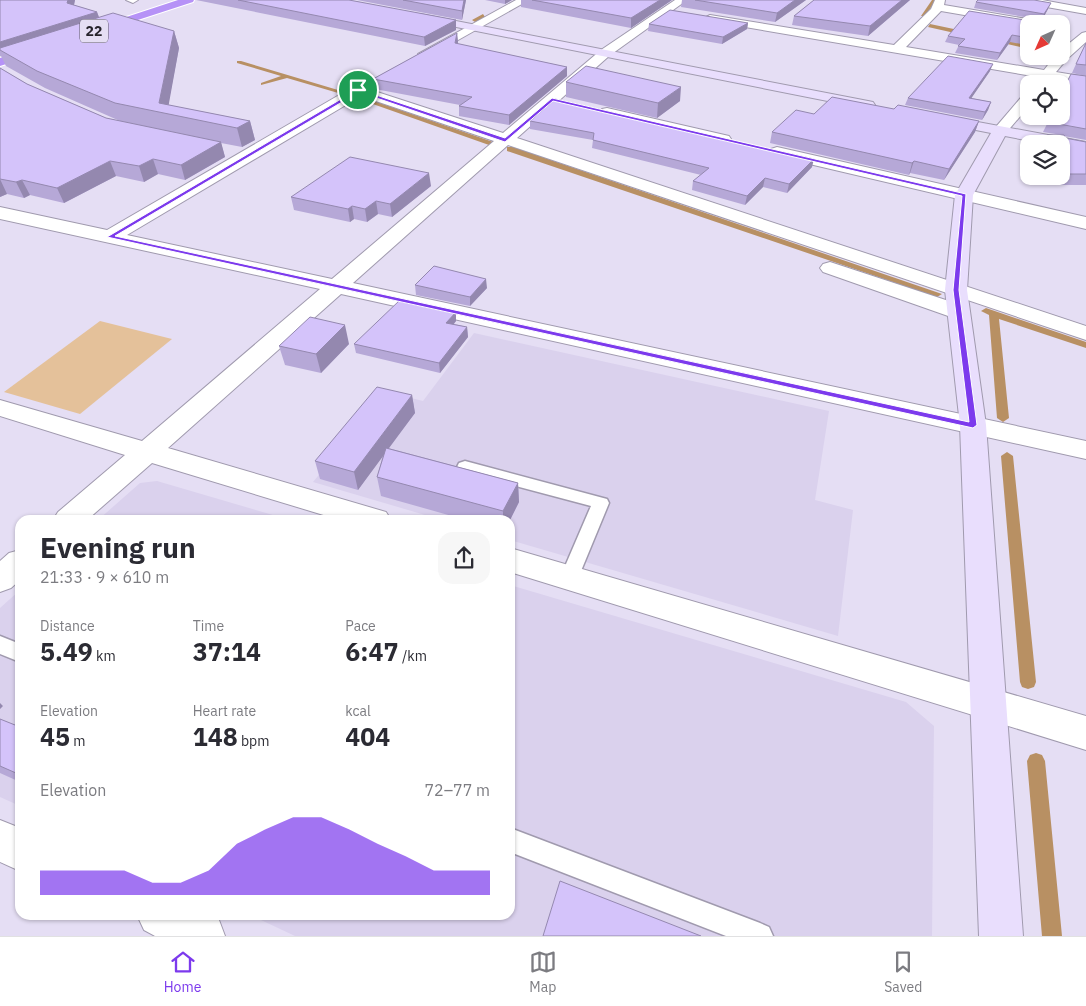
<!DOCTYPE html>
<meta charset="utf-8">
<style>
body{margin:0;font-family:"IBM Plex Sans",sans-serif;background:#f7f7f7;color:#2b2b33;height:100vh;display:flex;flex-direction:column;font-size:19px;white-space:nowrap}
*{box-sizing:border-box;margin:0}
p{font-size:16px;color:#7c7c81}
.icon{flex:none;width:28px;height:28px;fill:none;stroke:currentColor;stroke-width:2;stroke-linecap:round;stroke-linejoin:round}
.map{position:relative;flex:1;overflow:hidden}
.panel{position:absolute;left:15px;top:515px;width:500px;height:405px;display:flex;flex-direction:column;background:#fff;border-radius:15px;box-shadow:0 1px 4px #0004}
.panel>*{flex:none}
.needle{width:32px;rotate:225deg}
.controls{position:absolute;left:1020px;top:15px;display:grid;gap:10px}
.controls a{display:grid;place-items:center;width:50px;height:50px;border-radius:10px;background:#fff;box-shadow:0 1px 4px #0004;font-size:25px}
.pin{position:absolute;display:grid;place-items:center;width:42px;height:42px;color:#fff;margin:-21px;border:2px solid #fff;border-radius:50%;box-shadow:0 1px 5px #0007}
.round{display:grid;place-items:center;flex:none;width:52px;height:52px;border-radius:15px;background:#f7f7f7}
.overview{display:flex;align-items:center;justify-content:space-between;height:85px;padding:0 25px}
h1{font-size:28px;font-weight:800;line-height:38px}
.figures{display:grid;grid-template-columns:repeat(3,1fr);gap:8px;height:85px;padding:5px 25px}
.figures div{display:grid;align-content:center}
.figures b{font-size:25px;font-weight:800}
.figures small{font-size:14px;font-weight:400}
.figures p{font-size:14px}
.chart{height:140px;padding:10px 25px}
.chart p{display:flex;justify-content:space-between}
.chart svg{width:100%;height:90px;margin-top:5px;fill:#7c3aed;opacity:.7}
.tabs{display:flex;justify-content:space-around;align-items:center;height:70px;border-top:1px solid #e1e1e2;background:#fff;font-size:14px;color:#7c7c81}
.tabs a{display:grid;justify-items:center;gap:2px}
.tabs .selected{color:#7c3aed}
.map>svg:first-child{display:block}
.built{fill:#dad1ed}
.green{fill:#e4c19a}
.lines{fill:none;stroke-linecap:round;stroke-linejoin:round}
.stream{fill:#b89063;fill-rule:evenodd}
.lane-casing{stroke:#a09aae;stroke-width:3}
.street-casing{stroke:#a09aae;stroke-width:2}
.secondary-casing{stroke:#a09aae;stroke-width:2}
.highway-casing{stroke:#fff;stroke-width:2}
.lane{fill:#fff;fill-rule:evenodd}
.street{fill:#fff;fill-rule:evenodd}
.secondary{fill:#e9defd;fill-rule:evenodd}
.highway{fill:#b692f7;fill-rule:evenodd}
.wall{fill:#b6a8d7}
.shaded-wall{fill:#9488af}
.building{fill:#d4c3fa;stroke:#9488af}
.route{fill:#7c3aed;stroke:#fff;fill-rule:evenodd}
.labels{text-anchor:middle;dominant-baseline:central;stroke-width:4;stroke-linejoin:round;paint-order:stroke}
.shield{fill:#e5def4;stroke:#5f5b67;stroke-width:1}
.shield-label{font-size:14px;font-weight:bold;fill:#26232b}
</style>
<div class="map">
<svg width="1086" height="936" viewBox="0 0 1086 936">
<rect width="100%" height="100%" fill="#e5def4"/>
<path class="built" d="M474,333l355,78 -14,89 38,10 -15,126 -328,-96v-20h-68l-129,-38 74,-90 36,9z
M157,481l133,39h-192l42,-37z
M510,585l396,117 28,24 -2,210h-637l-45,-21h260z
M20,590v216l-20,-9v-189z"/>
<path class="green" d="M100,321l72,18 -92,75 -76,-22z"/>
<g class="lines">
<path class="stream" d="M932,0h4l-11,16h-4z
M483,14l2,3 -10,5 -3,-2z
M930,24l38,8 3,2 -3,2 -40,-9z
M992,37l37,8v4l-39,-9z
M237,61h4l107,32 -3,2 -58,-17 -26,7v-2l20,-7 -44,-13z
M353,95h4l139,48 -7,2 -136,-48z
M507,147h6l429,147 -5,3 -3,-1 -427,-145z
M986,308l100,34v6l-87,-29 10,99 -6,4 -6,-4 -8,-103 -8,-4z
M1007,452l6,4 23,226 -2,5 -6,2 -6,-2 -2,-5 -19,-226z
M1036,753l6,2 3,6 17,175h-20l-15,-175 3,-6z"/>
<g class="lane-casing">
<path id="lane" d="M465,461l142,38 2,4 -33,80 -7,2 -7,-2 -2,-5 31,-72 -132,-35 -2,-4 2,-4z
M0,636l20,8v18l-20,-8z
M510,828l250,95 9,4 4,9h-47l-216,-84z"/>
</g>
<g class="street-casing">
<path id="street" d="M126,0h12l-5,3z
M516,0h13l-101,57 -4,1 -6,-4z
M675,0h12l-78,56 -92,82 569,188v14l-578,-195 -155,138 733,158v18l-745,-165 -173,154 218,64 5,8h-51l-188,-57 -65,57h-34l5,-8 67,-57 -125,-39v-16l142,41 178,-152 -320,-70v-12l107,23 246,-143 21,-9 7,4 -10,8 132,43 98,-83zM361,96l133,45 -162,138 -205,-44z
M935,0h10l-1,5 95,16 6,3h-16v2l-88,-15 -35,36 138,23 11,-14h6v-6l21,-17 4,-1v10l-20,18 -10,12 30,5v8l-35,-6 -4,5h-14l5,-7 -328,-56 -6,-3 6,-3 184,30 37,-36z
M1019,0h23l44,8v6l-62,-11z
M1029,93v13l-24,28h-10l-3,-3 3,-3 29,-34z
M607,108l122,28 2,3 -2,3 -6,2 -121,-29 -2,-3 2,-3z
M777,147l309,70v12l-315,-74 -2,-3 2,-3z
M830,262l137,45 3,5 -3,5 -8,2 -8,-2 -128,-45 -3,-4 3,-4z
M510,548l576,168v34l-576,-178z
M20,550v30l-9,8 -11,4v-31l9,-8z
M0,820l20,8v43l-20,-9z
M137,915h70l12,5 6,16h-70l-11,-6z"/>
</g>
<g class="secondary-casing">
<path id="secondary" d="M420,14l448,87 5,1 2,3 -2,3 -5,1 -452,-90 -2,-2z
M940,115l146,27v10l-25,-5v-3h-16l-40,-8 -32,59 -6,95 19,135 37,511h-44l-19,-511 -15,-135 10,-95 36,-62 -56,-11 -2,-3 2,-3z"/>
</g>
<g class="highway-casing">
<path id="highway" d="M178,0h16l-1,2 -92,30h-8l-2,-2 2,-2z
M40,45l4,1 2,3 -2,3 -44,14v-8z"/>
</g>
<use href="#lane" class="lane"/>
<use href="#street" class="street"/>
<use href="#secondary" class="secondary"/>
<use href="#highway" class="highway"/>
</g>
<path class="wall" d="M0,0h75l-1,5 23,7 2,5 75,14 5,17 -11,57 82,16 5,19 -13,7 -21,-4 4,14 -40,23 -27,-6 -14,8 -28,-6 -52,27 -34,-8 -6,3 -17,-4 -7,3v-129l27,16 79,34 14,3 -75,-33 -39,-22 -5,-10h-1z
M196,0h153l107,30 -31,16z
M357,0h109l-4,20z
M485,0h27l-7,4z
M521,0h151l-41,28 -110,-21z
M682,0h124l-31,22 -94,-15z
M814,0h96l-42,36 -76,-11 2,-9z
M976,2l72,7 -6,11 -13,4v19l-2,2 -17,-3 -13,18 -42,-7 4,-8 -14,-3 3,-6 83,-15 5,-2 -62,-11z
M748,23l-1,6 -25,15 -74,-13 1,-7z
M457,33l1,11 109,23v9l-58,49 -50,-9v-10l1,-1 -85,-16 -2,-10z
M1086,43v33l-14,-3 4,-9z
M990,71l-19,27 20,4 -3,8 -6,10 -77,-15 3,-7z
M1086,76v64l-22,-4 1,2 21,4v43h-42v-9h17v-32h-17l3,-9h15l-19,-3 8,-16z
M566,82l114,19 -23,17 -91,-21z
M894,109l85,12 -4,11 -31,48 -34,-7 -1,2 -139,-32 2,-11 42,-18z
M644,120v1l168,46 -25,26 -24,-6 -18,18 -53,-15 1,-9 8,-6 -109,-27 1,-8 -63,-11v-8z
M431,186l-39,31 -14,-3 -11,8 -13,-3 -4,3 -56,-12 -3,-13z
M415,285l72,3 -17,18 -54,-11z
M456,312v9l-2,3 13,3 1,10 -28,36 -84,-20 -2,-9z
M349,344l-28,29 -36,-8 -6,-19z
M412,395l3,18 -27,35 130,35 1,19 -9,18h-44l-85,-24 -4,-19 6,-22 -25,35 -38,-11 -5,-18z
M0,719l20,8v55l-20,-9z"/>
<path class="shaded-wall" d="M68,0h7l-3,14 -5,-11z
M464,0h2l-4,20v-9z
M505,0h7l-7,4z
M660,0h12l-41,28v-10z
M795,0h11l-31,22 2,-9z
M902,0h8l-42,36 2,-10z
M1051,3l-3,6 -6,11 2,-6z
M97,12l4,11 -101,27v-8z
M456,20v10l-31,16 -1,-9z
M748,23l-1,6 -25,15 1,-7z
M174,31l5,17 -12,66 -8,-11z
M457,33l1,9 -2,11 -1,-10z
M1012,35l-2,7 -13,18 3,-7z
M993,64l-3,7 -24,35 3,-8z
M567,67v9l-58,49v-10z
M681,87l-1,14 -23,17 1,-15z
M991,102l-3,8 -6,10 3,-8z
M250,121l5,19 -13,7 -5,-19z
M979,121l-4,11 -31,48 5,-11z
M221,142l4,15 -40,23 -4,-15z
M153,159l5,15 -14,8 -5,-16z
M814,159l-2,8 -25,26 2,-9z
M110,161l6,15 -52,27 -7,-15z
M914,161l-4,12 -1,2 3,-12z
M429,173l2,13 -39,31 -2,-13z
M765,178l-2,9 -18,18 2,-9z
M0,179l7,15 -7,3z
M22,180l8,15 -6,3 -8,-16z
M376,201l2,13 -11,8 -2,-13z
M352,206l2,13 -4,3 -2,-13z
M486,279l1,9 -17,18v-9z
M456,312v9l-9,11 -1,-9z
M345,325l4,19 -28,29 -5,-19z
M467,327l1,10 -28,36 -1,-10z
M412,395l3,18 -57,77 -4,-18z
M518,483l1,19 -9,18h-7v-9z
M0,703l3,3 -3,3z
M20,769v8l-4,-4z"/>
<path class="building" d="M0,0h68l-1,3 30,9 -97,30z
M238,0h111l107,20 -32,17z
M403,0h61l-2,11z
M532,0h128l-29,18z
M695,0h100l-18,13z
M814,0h88l-32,26 -76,-10z
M978,0h56l17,3 -7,11 -68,-12z
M670,10l78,13 -25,14 -74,-13z
M969,11l62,10 2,-2h8l-3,5h-9v14l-17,-3 -12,18 -42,-7 7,-7 -17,-3z
M113,13l61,18 -15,72 91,18 -13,7 -122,-25 -78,-32 -37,-21v-2z
M457,33l-2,10 112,24 -58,48 -50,-9 13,-9 -99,-18z
M1086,43v22l-10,-1z
M948,56l45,8 -24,34 22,4 -6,10 -77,-14z
M586,66l95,21 -23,16 -92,-21z
M0,68l27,16 79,34 115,24 -40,23 -28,-6 -14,7 -29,-5 -53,27 -35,-8 -6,2 -16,-3z
M1071,74l15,2v53l-38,-7 3,-6h10v-22z
M832,97l62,12 4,-4 81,16 -30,48 -35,-8 -2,2 -140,-31 24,-22 18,4z
M555,99l89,21 -2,1 172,38 -25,25 -24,-6 -18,18 -54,-15 16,-13 -116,-28 1,-7 -64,-12z
M1047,135h17l1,3 21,4v32h-25v-30h-13z
M350,157l79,16 -39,31 -14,-3 -11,8 -13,-3 -4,3 -57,-12z
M434,266l52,13 -16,18 -55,-12z
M400,300l56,12 -10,11 21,4 -28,36 -85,-19z
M310,317l35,8 -29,29 -37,-8z
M377,387l35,8 -58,77 -39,-11z
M386,448l132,35 -15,28 -126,-34z
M0,719l20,8v42l-4,4 -16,-7z
M560,881l141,55h-158z"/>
<path class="route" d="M358,89l147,49 47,-40 414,96 -7,96 18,135 -4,3 -866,-191zM359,92l146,50 48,-41 409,95 -9,94 16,132 -854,-186z"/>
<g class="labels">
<rect class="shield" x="80" y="19.5" width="28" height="23" rx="4"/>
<g class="shield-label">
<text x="94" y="31">22</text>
</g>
</g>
</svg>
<div class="controls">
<a><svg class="needle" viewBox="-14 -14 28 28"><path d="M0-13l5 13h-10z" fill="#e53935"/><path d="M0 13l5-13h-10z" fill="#7c7c81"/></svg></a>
<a><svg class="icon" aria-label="locate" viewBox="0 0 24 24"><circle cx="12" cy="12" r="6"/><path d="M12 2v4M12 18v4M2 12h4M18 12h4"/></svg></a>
<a><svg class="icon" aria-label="layers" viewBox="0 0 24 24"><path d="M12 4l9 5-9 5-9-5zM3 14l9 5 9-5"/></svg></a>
</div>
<div class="pin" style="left:358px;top:90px;background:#1e9e55"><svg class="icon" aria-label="arrive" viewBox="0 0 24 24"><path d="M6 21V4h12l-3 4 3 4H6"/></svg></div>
<section class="panel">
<div class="overview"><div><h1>Evening run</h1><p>21:33 · 9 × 610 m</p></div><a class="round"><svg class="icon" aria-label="share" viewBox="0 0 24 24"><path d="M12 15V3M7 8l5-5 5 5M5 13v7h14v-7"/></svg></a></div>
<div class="figures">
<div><p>Distance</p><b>5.49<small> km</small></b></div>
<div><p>Time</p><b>37:14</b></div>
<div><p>Pace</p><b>6:47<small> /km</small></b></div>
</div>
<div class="figures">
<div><p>Elevation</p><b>45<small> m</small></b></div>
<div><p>Heart rate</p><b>148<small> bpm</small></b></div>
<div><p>kcal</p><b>404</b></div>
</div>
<div class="chart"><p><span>Elevation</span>72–77 m</p>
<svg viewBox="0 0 160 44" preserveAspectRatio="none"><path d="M0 44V32L10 32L20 32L30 32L40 38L50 38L60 32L70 19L80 12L90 6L100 6L110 12L120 19L130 25L140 32L150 32L160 32V44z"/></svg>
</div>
</section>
</div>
<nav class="tabs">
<a class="selected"><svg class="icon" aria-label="home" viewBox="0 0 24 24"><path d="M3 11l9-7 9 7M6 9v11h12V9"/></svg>Home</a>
<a><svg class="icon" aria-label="map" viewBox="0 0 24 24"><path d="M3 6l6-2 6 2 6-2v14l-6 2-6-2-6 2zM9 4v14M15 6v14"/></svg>Map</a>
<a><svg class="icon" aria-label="saved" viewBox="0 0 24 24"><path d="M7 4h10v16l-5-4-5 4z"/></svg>Saved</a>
</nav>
